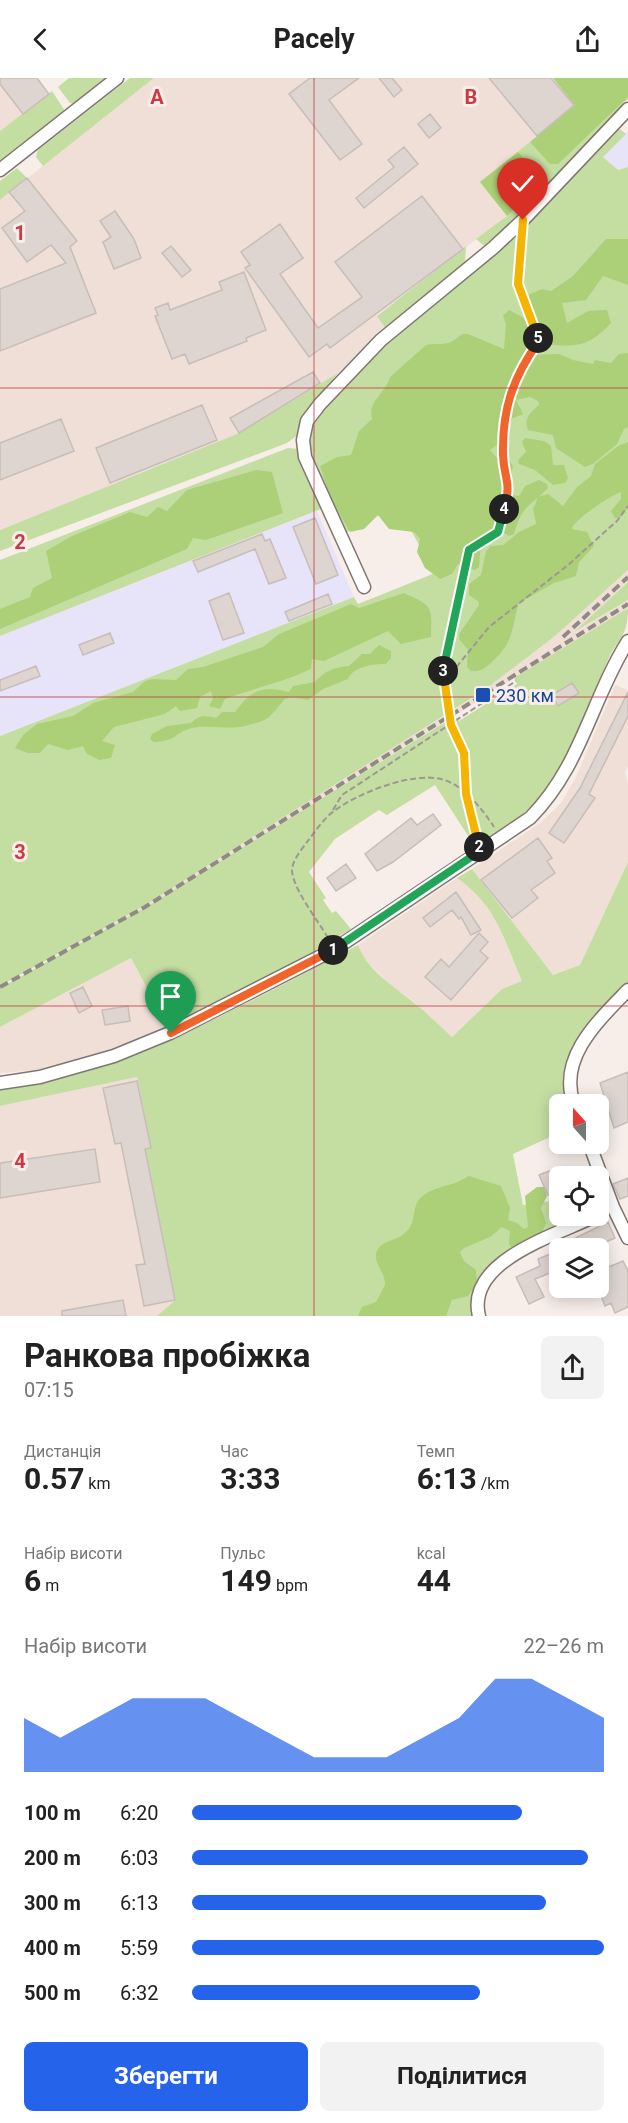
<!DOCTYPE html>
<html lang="uk">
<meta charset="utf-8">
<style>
body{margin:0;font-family:Roboto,sans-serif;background:#f2f2f2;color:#222;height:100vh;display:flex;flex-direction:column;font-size:22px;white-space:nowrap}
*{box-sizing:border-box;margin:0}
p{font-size:20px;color:#767676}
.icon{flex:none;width:33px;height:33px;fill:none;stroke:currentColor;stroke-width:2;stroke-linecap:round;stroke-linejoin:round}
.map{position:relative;height:1238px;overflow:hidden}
.drawer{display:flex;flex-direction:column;background:#fff;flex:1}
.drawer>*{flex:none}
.needle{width:39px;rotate:339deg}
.controls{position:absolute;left:549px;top:1016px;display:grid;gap:12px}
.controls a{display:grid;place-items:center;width:60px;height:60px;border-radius:9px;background:#fff;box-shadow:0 3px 15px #0003;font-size:30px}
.pin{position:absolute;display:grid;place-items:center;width:51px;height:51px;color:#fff;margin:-62px -26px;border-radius:50% 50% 50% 0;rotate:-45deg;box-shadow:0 0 6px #0007}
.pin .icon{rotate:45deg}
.km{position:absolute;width:30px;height:30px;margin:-15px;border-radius:50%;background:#222;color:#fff;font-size:16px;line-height:30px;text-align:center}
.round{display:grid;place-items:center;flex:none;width:63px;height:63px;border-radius:9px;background:#f2f2f2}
.overview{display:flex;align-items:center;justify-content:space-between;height:102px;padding:0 24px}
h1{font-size:33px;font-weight:700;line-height:45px}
.figures{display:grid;grid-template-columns:repeat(3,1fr);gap:9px;height:102px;padding:6px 24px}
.figures div{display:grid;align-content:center}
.figures b{font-size:30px;font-weight:700}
.figures small{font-size:16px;font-weight:400}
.figures p{font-size:16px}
.chart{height:168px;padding:12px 24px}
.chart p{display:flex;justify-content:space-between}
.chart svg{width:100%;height:108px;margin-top:6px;fill:#2563eb;opacity:.7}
.action{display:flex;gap:12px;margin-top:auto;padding:12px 24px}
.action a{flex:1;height:69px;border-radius:9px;background:#2563eb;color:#fff;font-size:24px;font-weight:700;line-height:69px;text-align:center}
.action a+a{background:#f2f2f2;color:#222}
ul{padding:0 24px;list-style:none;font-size:20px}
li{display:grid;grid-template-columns:96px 72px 1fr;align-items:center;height:45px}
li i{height:15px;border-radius:8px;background:#2563eb}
header{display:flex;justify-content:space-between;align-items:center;height:78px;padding:0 24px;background:#fff;font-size:27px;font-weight:700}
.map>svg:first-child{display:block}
.commercial{fill:#e7e3f9}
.built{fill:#f0dfd7}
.green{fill:#c4dea2}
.forest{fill:#acd077}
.building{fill:#ded4d0;stroke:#c7bdb9;stroke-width:1.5}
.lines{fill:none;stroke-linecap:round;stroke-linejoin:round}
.minor-casing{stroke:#7f7672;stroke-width:15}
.path{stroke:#9e9793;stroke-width:2;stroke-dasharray:6 3;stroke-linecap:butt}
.minor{stroke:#fff;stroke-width:12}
.rail{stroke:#908986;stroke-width:4;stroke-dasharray:9 4.5;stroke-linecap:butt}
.split-1-casing{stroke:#fff;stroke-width:12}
.split-2-casing{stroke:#fff;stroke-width:12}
.split-3-casing{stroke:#fff;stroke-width:12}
.split-4-casing{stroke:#fff;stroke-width:12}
.split-5-casing{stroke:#fff;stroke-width:12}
.split-6-casing{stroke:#fff;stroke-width:12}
.split-1{stroke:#f0652b;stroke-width:8}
.split-2{stroke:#22a559;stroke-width:8}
.split-3{stroke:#f5b400;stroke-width:8}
.split-4{stroke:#22a559;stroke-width:8}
.split-5{stroke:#f0652b;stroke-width:8}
.split-6{stroke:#f5b400;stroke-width:8}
.grid{fill:none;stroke:#c93a43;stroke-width:1.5;stroke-opacity:0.55}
.transit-dot{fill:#1a4fb4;stroke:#f8eee9;stroke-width:2}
.labels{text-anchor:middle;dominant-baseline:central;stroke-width:6;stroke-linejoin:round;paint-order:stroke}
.transit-label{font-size:18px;fill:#164399;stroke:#f8eee9;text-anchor:start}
.grid-label{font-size:20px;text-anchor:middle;font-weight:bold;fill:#c93a43;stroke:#f8eee9;stroke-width:6;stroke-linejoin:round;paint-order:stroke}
</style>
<header><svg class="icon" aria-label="back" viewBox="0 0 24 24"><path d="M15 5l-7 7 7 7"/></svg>Pacely<svg class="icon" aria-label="share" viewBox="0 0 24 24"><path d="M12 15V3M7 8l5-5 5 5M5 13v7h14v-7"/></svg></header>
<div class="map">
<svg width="628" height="1238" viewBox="0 0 628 1238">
<rect width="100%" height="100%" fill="#f8eee9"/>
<path class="commercial" d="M628,53v36l-10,3 -15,-13z
M317,433l37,86 -354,139v-100z"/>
<path class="built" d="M0,0l49,16 -49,37z
M154,0h399l23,27 -96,77 27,34 -130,99 8,14 -47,44 -99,60 -239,97v-330z
M628,492v12l-52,49 52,-31v8l-482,299 -146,81 144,-82 343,-218 68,-52z
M615,607l13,5v77l-3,5 3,12v78l-48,103 -27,10 -81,-106 69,-47 20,-19 15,-26z
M457,800l21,14 15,21 29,68 -20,8 -50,48 -39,-36 -26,-18 -25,-27 -4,-11z
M131,880l36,68 -56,25 -72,19 -39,3v-46z
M137,999l14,71 -6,1 30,151 -18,16h-157v-210z"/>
<path class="green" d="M69,0h37l-32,26 -4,-1 -12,-16z
M130,0h24l-111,88 -7,-9 2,-7z
M553,0h75v21l-137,146h-8l-7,-6 31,-23 -27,-34 95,-76z
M52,13l13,20 -65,50v-30z
M617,49l9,7 -23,23 15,13 10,-3v403l-73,66 -68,52 -343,218 -144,80v-250l354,-139 4,7 77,-31 -38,-67 -50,26 -37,-77 -3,-17 16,-31 61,-62z
M17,90l10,10 -27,22v-19z
M466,168l-1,20 -80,62 -8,-12z
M338,295l-22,28 -18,34 -11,8 -287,108v-21l239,-97z
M288,370l11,1 22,60 -321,127v-76z
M628,504v18l-54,32z
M628,530c0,31 -10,28 -21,54 -22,52 -40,117 -87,154 -14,11 -31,20 -46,29l-39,-60 -48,30 -8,-5 -44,29 -26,33 17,26 -3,2 9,13 4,-2 15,18 -40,24 -144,73 -36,-68 -131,69v-39l146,-81 309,-191 4,5 58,-37 -3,-6z
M628,784v125l-52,63 -5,54h-11l-1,29 -46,21 10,51 28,-4 9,14h31l-93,45 -21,56h-320l18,-16 -30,-151 6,-1 -14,-71 -137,29v-16c133,-22 241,-83 358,-145 10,26 34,40 55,57 14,11 26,23 39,35l50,-48 20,-8c-19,-43 -25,-75 -65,-103l15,-9 81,106 27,-10z"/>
<path class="forest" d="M553,0h75v19l-70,67h-8l-20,-22 45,-37z
M518,74l19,21 1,11 -31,32 -27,-34z
M606,161h22v46l-25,-9 -17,24 -24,3 5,20 21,-12 19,-1 4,13c-23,25 -36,24 -68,21l-16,-30 1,-19 14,-6 9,2 22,-15z
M509,232l17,9 8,13 -3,12 -5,5 2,6 31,-1 14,6 20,4 2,-4 16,3 8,-9 9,-1v74l-4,2 -7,15 -24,20 -8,3 -29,-19 -3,-13 -25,-5c-5,-10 3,-19 11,-25l-1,-4 -8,-4 -14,3 7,14 -14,6 -6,20 -13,10 6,7 12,1 5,8 -5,25 2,4 9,1 6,-10 14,-6 8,4 1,4c-19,20 -25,15 -34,46l-5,2 -10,-6 -18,14 -2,23 -4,3 -17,-6 -6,10 -12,5 -15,-11 -8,-16 3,-13 -6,-7 -25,-3 -11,-14 -14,14 -14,3 -20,-35 -10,-31 17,-9 14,-2 8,-24 13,-12c-5,-18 14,-26 18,-42l36,-32c19,-3 20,3 36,-11h6l36,15 2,-25 -3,-8z
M525,360l19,3 7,5 2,19h11l4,13 -3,5 -12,2 -18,-15 -16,-6 -1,-4 8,-8 -4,-10z
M628,364v66l-8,10h-5l-4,-7 10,-12v-7c-11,4 -48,28 -49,37l15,3 7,14 -15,16 -3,14 -22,7 -35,20c-9,28 -3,36 -27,59 -7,6 -11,10 -21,9l-4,-4 1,-17 -9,-11v-5l20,-29v-3l-10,-7v-11l12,-9 5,-24 5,-5 12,-1 16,-13 17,-8 -3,-15 5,-12 10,-3 15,12 14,-19 14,-11 4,-12 23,-18z
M256,392l16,2 11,41 -77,27 -13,-2 -6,11 -187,80v-20l30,-12 3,-9 19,-10 -6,-27 24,-14 60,-25 17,5 11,-10 9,4 20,-21z
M404,515c29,13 28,13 27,44l-30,7 -13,-13 -64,30 -12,-2 -1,10c-27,13 -57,19 -86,30l-5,10 -11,-3 4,-7 -2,-8 -11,6 -3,11 -17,3 -4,-5 -11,8 -51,13 -12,14 13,4 -4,13 -12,2 -13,-7 -3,-7 -15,4 -20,-6 -8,9h-12l-13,-5 8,-13 14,-11 36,-8 20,-13 40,-11 12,-11 7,-2 24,1 12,-11 15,-2 60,-20 16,-13 72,-30 8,4z
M379,567l12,6v7l-5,6c-13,0 -32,2 -38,15l-25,10 -15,11c-30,-5 -19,-2 -38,16 -4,5 -15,7 -21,9 -18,6 -39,-1 -57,3 -19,5 -14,13 -38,14l-4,-3 2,-5 15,-8 24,-3c7,-8 15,-8 25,-5l6,-6h13c16,-22 27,-27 54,-20l4,-6 22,-4c9,-11 20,-15 34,-16l13,-12h8z
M469,1098l32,10 9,22 -2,12 9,3 7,6 4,-2 -3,-31 12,-9h7l3,9 -6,12 5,15 -4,10 -29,17 -4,-6 1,-13 -8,-4 -12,10 -26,11 -4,4 4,9 12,9 1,14 -9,12 -16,4 -6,16h-88l4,-9 14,-5 9,-17c1,-11 -11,-21 -9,-31 2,-12 17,-13 25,-18 16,-11 10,-20 16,-33 6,-12 24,-16 35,-19 6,-1 11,-6 17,-8z"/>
<path class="building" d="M0,0h37l12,16 -26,20 -23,-30z
M310,0h49l-30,22 33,44 -22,16 -51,-66z
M379,0h13l10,12 -8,7z
M489,0h62l23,27 -37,31z
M430,36l11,14 -12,10 -11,-14z
M404,69l14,17 -54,44 -8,-10 38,-31 -6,-7z
M27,100l50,63 -7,6 26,66 -96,38v-62l66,-26 -15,-18 -24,17 -25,-34 23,-17 -16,-19z
M422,118l41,53 -133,99 -3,-4 -18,13 -64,-89 5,-3 -9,-13 39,-28 23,34 -23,16 38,54 44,-31 -27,-35z
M115,133l19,28 7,19 -27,11 -11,-27 8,-5 -11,-16z
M171,168l20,24 -9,7 -20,-24z
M244,194l22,58 -20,8 1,3 -58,23 -4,-10 -13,5 -17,-43 3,-1 -3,-7 13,-5 2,7 52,-20 -3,-8z
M313,294l7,11 -81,50 -9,-15z
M202,327l15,35 -107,43 -14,-35z
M61,341l13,32 -74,29v-37z
M315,440l23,57 -22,9 -23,-57z
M262,456l3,7 5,-2 16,39 -17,6 -14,-35 -57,23 -5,-11z
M229,515l15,40 -21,7 -14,-39z
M328,516l4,10 -43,17 -4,-9z
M110,555l4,10 -31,12 -4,-10z
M36,588l4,10 -40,15v-11z
M572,605l7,10 -21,13 -6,-11z
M628,614v24l-39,78 6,4 -31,45 -15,-10 31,-45z
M433,736l8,11 -48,37 -16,9 -12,-17 46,-36 6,7z
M538,760l14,20 -5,3 8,12 -24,17 7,8 -26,20 -31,-38z
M346,786l10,14 -20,13 -9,-13z
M456,814l25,38 -10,5 -10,-18 -2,2 -7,-9 -22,17 -7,-9z
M479,855l9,9 -8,9 8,7 -37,42 -26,-23 16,-18 8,8z
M83,909l9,19 -13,7 -9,-20z
M128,928l2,15 -25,4 -3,-15z
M628,994v50l-14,6 -14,-45z
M137,1003l14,67 -6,1 30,151 -31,6 -8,-41 9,-1 -24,-121 -6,1 -12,-56z
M95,1071l5,33 -100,16v-35z
M549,1093l9,19 -10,5 -9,-20z
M628,1100v18l-8,3 -7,-15z
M608,1144l7,16 -23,10h-37z
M555,1174l5,17 -25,10 9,18 -15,7 -13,-27 24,-11 -2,-7z
M598,1174l8,16 17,-7 5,10v36l-13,6 -4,-10 -6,3 -7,-18z
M123,1222l3,16h-64v-5z"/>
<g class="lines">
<g class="minor-casing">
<path id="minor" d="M0,92l117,-92
M364,509l-59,-130 -2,-17 4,-19 13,-17 61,-64 112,-92 30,-28 105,-111
M0,1005l40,-6 74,-21 56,-23 165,-84 195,-131c51,-51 61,-118 98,-177
M574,1026c-17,-46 25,-84 54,-114
M589,1065l24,64 15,31
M479,1238c-14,-56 79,-81 118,-101"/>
</g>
<path class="path" d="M445,603l44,-54 79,-62 49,-44 11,-15
M333,732l9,-15 174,-114
M477,762l-11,-46 -2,-41 -13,-28 -9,-59 27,-116 29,-18 12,-42 -7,-34 4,-52 13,-37 19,-26 -21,-57 4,-47
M328,860c-9,-16 -36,-50 -36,-68 0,-9 10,-21 15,-28 8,-10 16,-23 27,-31 24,-18 77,-39 107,-32 22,5 42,31 53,48"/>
<use href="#minor" class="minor"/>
<path class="rail" d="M563,559l65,-60
M0,909l145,-80 483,-303"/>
</g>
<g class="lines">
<g class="split-1-casing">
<path id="split-1" d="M171,955l162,-83"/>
</g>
<g class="split-2-casing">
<path id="split-2" d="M333,872l147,-99 -1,-4"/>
</g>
<g class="split-3-casing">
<path id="split-3" d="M443,593l8,54 13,28 2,41 13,53"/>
</g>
<g class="split-4-casing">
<path id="split-4" d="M443,593l26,-121 29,-18 6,-23"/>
</g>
<g class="split-5-casing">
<path id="split-5" d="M504,431c8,-28 0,-29 -1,-54 -1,-46 10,-78 36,-114l-1,-3"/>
</g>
<g class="split-6-casing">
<path id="split-6" d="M523,142l-5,64 20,54"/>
</g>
<use href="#split-1" class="split-1"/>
<use href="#split-2" class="split-2"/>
<use href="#split-3" class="split-3"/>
<use href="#split-4" class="split-4"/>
<use href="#split-5" class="split-5"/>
<use href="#split-6" class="split-6"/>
</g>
<path class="grid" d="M314,0v1238M0,310h628M0,619h628M0,928h628"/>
<rect class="transit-dot" x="475" y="609" width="16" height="16" rx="3"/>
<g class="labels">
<g class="transit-label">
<text x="496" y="617">230 км</text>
</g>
</g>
<g class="grid-label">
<text x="157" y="26">A</text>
<text x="471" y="26">B</text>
<text x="20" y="162">1</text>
<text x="20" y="471">2</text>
<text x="20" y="781">3</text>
<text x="20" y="1090">4</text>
</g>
</svg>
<div class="controls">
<a><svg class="needle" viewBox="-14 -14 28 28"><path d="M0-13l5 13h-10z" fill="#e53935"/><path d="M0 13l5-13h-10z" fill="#767676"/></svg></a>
<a><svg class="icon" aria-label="locate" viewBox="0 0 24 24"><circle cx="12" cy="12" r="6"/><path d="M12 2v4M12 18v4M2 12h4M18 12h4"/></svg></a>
<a><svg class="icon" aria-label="layers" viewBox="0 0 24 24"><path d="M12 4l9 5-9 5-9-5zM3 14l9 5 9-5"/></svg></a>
</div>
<div class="pin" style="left:171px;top:955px;background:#1e9e55"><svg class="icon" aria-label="arrive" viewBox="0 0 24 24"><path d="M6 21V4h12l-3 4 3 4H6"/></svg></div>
<div class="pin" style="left:523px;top:142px;background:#d93025"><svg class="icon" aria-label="check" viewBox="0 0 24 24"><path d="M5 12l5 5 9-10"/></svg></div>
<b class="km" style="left:333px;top:872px">1</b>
<b class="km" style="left:479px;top:769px">2</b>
<b class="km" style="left:443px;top:593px">3</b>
<b class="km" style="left:504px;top:431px">4</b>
<b class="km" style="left:538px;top:260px">5</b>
</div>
<section class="drawer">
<div class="overview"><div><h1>Ранкова пробіжка</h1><p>07:15</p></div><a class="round"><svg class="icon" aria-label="share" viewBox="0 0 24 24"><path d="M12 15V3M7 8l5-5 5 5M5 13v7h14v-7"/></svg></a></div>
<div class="figures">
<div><p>Дистанція</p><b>0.57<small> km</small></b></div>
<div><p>Час</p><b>3:33</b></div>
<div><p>Темп</p><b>6:13<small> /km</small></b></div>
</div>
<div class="figures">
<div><p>Набір висоти</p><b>6<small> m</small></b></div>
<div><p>Пульс</p><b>149<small> bpm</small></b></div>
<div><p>kcal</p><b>44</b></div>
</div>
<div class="chart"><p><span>Набір висоти</span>22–26 m</p>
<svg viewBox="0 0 160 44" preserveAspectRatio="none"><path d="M0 44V22L10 30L20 22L30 14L40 14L50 14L60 22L70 30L80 38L90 38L100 38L110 30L120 22L130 6L140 6L150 14L160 22V44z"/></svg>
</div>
<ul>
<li><b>100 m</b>6:20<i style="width:80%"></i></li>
<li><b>200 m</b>6:03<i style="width:96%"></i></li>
<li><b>300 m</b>6:13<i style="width:86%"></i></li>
<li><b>400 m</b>5:59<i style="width:100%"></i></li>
<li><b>500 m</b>6:32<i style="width:70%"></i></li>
</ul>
<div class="action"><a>Зберегти</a><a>Поділитися</a></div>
</section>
